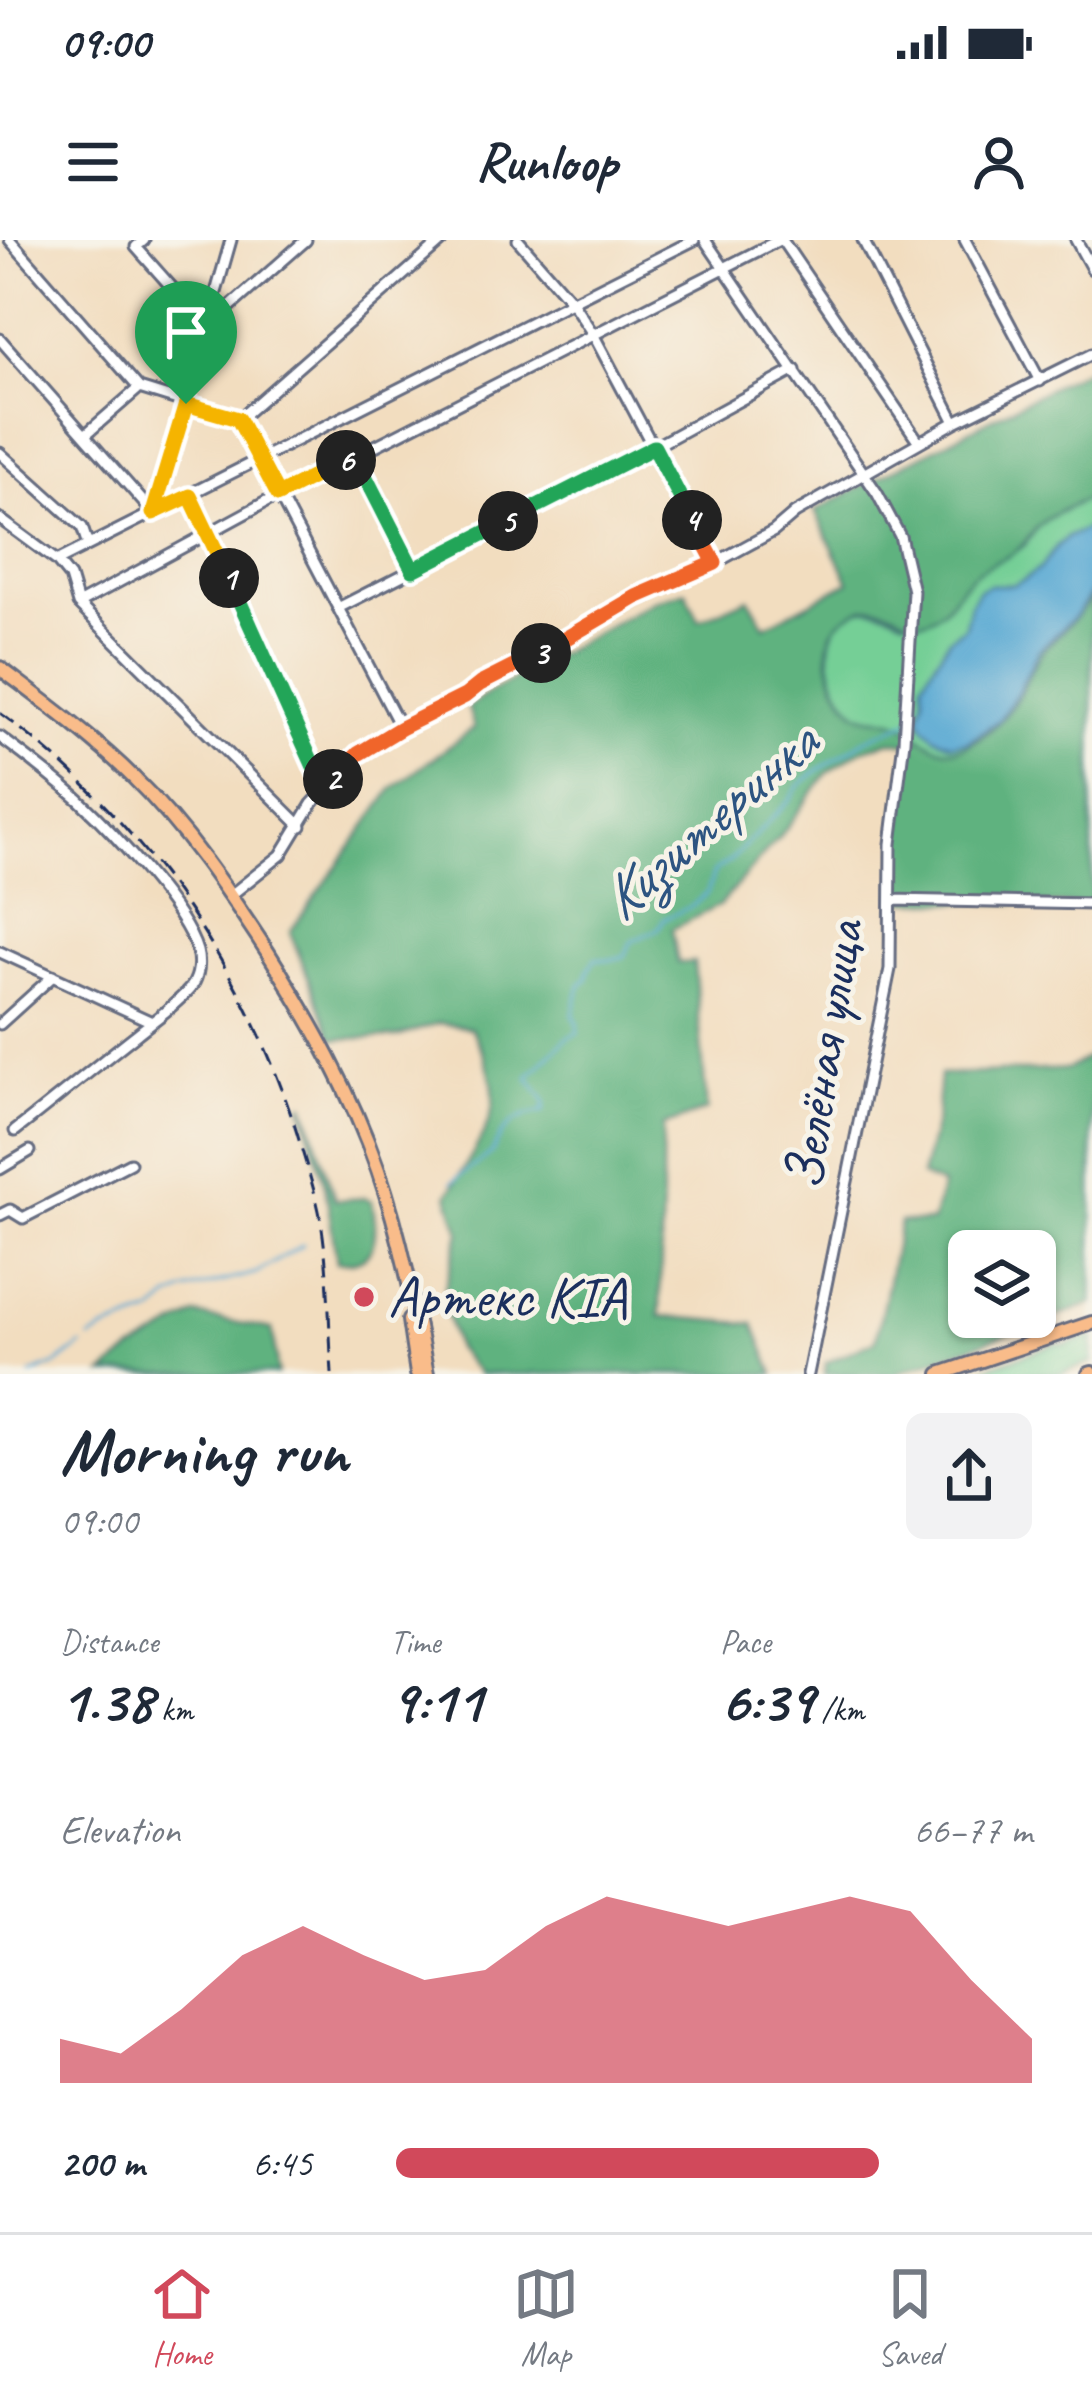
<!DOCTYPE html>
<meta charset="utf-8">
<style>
body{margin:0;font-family:Caveat,sans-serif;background:#f2f2f3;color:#1f2937;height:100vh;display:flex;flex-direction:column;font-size:45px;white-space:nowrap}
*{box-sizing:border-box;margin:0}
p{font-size:39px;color:#747a83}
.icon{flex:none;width:66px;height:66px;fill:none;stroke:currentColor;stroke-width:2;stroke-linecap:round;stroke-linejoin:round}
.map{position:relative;height:1134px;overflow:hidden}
.details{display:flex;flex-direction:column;background:#fff;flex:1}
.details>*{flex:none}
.tools{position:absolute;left:948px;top:990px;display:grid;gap:24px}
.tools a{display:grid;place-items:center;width:108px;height:108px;border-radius:18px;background:#fff;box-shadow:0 3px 9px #0004;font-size:60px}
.pin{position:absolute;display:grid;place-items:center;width:102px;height:102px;color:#fff;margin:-123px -51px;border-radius:50% 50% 50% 0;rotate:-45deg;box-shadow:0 0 12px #0007}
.pin .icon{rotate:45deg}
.km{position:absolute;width:60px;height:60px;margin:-30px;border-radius:50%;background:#222;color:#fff;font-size:33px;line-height:60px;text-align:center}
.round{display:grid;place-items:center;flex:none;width:126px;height:126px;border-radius:18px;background:#f2f2f3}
.head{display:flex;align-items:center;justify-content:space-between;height:204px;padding:0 60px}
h1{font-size:66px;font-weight:700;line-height:90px}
.figures{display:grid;grid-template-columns:repeat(3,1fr);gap:18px;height:204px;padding:12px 60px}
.figures div{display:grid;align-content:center}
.figures b{font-size:60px;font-weight:700}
.figures small{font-size:33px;font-weight:400}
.figures p{font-size:33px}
.chart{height:336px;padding:24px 60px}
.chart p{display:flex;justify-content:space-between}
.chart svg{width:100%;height:216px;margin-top:12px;fill:#d1495b;opacity:.7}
ul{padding:0 60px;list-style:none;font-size:39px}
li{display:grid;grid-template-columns:192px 144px 1fr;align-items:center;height:90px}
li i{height:30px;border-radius:15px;background:#d1495b}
.status{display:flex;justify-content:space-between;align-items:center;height:84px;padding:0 60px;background:#fff;direction:ltr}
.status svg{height:33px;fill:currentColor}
header{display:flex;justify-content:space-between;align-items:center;height:156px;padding:0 60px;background:#fff;font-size:54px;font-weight:700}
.dock{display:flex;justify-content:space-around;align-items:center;height:168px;border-top:3px solid #e0e1e3;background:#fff;font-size:33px;color:#747a83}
.dock a{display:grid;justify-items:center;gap:6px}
.dock .selected{color:#d1495b}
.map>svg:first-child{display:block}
.green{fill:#74cf96;stroke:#487f7a;stroke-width:3}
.forest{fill:#5fb27f;stroke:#3d706e;stroke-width:3;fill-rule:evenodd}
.water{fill:#58a9d3;stroke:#3a6c98;stroke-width:3}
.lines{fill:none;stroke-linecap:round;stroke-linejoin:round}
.stream{stroke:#58a9d3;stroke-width:3}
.minor-casing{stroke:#666c80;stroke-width:15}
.major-casing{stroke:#666c80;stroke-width:18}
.minor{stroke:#fff;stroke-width:9}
.major{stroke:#f9bc8a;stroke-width:12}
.rail{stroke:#1b2f5e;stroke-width:3;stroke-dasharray:18 9;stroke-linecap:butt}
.split-1-casing{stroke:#fff;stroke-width:24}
.split-2-casing{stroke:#fff;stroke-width:24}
.split-3-casing{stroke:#fff;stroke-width:24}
.split-4-casing{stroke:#fff;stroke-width:24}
.split-5-casing{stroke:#fff;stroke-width:24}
.split-6-casing{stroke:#fff;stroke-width:24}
.split-7-casing{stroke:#fff;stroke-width:24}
.split-1{stroke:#f5b400;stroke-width:15}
.split-2{stroke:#22a559;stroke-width:15}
.split-3{stroke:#f0652b;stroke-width:15}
.split-4{stroke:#f0652b;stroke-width:15}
.split-5{stroke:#22a559;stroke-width:15}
.split-6{stroke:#22a559;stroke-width:15}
.split-7{stroke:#f5b400;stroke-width:15}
.poi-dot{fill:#d1495b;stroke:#f7f3e8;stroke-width:4.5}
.labels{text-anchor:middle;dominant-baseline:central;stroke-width:10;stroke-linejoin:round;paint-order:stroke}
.street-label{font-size:57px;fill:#1b2f5e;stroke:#f7f3e8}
.poi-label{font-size:57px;fill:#1b2f5e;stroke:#f7f3e8;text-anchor:start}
.water-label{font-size:60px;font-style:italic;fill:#2d5481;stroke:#f7f3e8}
</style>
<div class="status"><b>09:00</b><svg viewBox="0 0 49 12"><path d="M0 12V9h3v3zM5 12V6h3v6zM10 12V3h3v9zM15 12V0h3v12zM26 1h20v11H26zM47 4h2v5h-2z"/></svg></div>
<header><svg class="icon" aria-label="menu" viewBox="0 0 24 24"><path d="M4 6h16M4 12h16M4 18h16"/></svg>Runloop<svg class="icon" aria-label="person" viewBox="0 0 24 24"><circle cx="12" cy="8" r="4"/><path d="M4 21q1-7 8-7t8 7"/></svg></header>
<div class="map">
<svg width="1092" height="1134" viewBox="0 0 1092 1134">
<rect width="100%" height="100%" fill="#f7f3e8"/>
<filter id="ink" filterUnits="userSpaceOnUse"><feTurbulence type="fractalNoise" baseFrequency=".00833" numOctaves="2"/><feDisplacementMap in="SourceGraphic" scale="24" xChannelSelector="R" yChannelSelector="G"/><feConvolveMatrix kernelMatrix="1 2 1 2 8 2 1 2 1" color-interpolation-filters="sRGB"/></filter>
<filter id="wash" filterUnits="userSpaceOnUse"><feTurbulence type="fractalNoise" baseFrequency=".004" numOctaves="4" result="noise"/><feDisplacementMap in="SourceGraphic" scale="48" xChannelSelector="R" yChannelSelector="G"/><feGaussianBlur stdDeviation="2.7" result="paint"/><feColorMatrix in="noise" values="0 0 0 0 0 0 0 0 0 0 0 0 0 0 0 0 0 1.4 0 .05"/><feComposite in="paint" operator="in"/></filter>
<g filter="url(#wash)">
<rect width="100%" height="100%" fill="#f2ddbf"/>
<path class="green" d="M1092,256v30l-24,11 -11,9 -16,22 -16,11 -12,6h-23l-11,5 -9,15 -5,22 -15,11 -27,44 1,16 -3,18 14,21 16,7 16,-2 32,-22 18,-28 21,-41 38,-36 16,-24c-6,32 -45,50 -61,79 -19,34 -22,47 -56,70 -6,5 -16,11 -25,11 -15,0 -36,-18 -48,-26 -16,-10 -37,-2 -50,-17 -45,-52 -18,-129 52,-88l39,-12 27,-31 18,-13 20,-7 17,-12 16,-23z
M1092,1096v27l-33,11h-93l90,-30 10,1z"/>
<path class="forest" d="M1092,126v130c-15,8 -35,15 -49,26 -12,9 -17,24 -31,32 -14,8 -28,11 -40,22 -15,12 -26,38 -46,44 -18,5 -27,-8 -43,-12 -18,-4 -37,5 -48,20 -16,23 0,66 20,83 12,10 30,5 43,11 20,11 40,35 65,25 25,-10 46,-32 58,-56 7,-13 12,-28 22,-40 17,-19 35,-33 49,-54v308l-193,-4 1,-66 11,-91 -20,-3 -30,9 -34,23 -42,57 -65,75 -48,24 6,34 16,-1 13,148 -44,16 -3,190 94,8 20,50h-296l-22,-26 -9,-33 -2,-28 15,-55 -12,-37c15,-27 36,-55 44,-85 6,-24 -9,-61 -21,-82l-32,-5 -42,14 -64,2 -43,-107 103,-144 81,-60 -6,-21 21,-14 164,-92 33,-10 13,29 50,-22 16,28 84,-44 -34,-71z
M1092,815v249l-199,70h-68l1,-11 50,-23 24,-118h32l10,-37 -21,-9 15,-57 4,-44 128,-6zM969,1011h66v66h-66z
M305,864l30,96 30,-2 7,3c6,29 8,66 -35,61l-12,-77 -23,-80z
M195,1075l77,14 6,45h-175l28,-22z"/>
<path class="water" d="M1092,286v65l-16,24 -38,36 -20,41 -19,28 -32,22 -15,2 -17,-7 -11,-11 -4,-10 4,-18 -1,-16 27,-44 15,-11 5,-23 9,-14 11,-5h23l12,-6 16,-11 16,-22 11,-9z"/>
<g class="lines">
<path class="stream" d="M452,942l40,-29 9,-19 12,-12 14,-7 17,-4 1,-10 -17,-24 39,-39 11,-5v-10l-5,-8 7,-30 7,-6 1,-8 7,-12 14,1 16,-4 6,-14 27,-13 6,-10 28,-13 15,-13 7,-21 19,-14 56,-57 10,-15 18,-15 48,-31 55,-24
M90,1099l15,-9 48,-17 17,-15 16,-7 70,-18 47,-28
M31,1134l26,-10 25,-19"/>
</g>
</g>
<g filter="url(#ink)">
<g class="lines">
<g class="minor-casing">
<path id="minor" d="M10,0l129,148 100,31 162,309
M144,0l-8,7 71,80 99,-87
M518,0l54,62 21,32 122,229
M705,0l172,253 23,43 13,55 -9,150 -13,103 -1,125 -82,405
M782,0l137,202
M863,0l92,182
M965,0l75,141
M1076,0l16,29
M0,99l153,174
M239,179l204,-179
M85,195l54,-47
M0,213l82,74 6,18
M355,216l58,114
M190,256l134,293
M153,273l78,-273
M0,279l57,42 13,16 8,27 223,222
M57,321l637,-321
M78,364l201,-109 500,-255
M338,368l316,-161 141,-77
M0,497c27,20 54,41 79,63 33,31 105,108 118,151 3,11 2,25 -5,35 -12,16 -39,35 -55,48 -41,32 -81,65 -122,97
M231,655l50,-40 31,-51 46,-50 43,-26 36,-16 43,-28 65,-33 91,-54 79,-34 59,-32 21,-18 160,-91 137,-68
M891,660l201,4
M0,712l152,70
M0,784l53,-48
M0,929l30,-18
M0,975l10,-5 13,8 107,-55"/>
</g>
<g class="major-casing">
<path id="major" d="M0,428c46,35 93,69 134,110 52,51 93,112 133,173 44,70 84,141 111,219 23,66 36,135 49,204
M409,1080l8,54
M940,1134l152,-51
M1089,1134l3,-1"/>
</g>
<use href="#minor" class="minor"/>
<use href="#major" class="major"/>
<path class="rail" d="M0,473c142,105 248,257 299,427 8,29 19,58 23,88 7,48 7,98 10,146"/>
</g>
</g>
<g class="lines" filter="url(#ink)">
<g class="split-1-casing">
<path id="split-1" d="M186,164l-33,109 37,-17 39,82"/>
</g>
<g class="split-2-casing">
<path id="split-2" d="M229,338l95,211 9,-10"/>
</g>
<g class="split-3-casing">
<path id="split-3" d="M333,539l25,-25 43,-26 64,-32 15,-12 61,-31"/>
</g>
<g class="split-4-casing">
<path id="split-4" d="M541,413l95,-56 79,-34 -23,-43"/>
</g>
<g class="split-5-casing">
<path id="split-5" d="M508,281l146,-74 38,73"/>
</g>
<g class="split-6-casing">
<path id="split-6" d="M346,220l9,-4 58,114 95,-49"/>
</g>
<g class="split-7-casing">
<path id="split-7" d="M186,164l52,15 40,76 68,-35"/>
</g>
<use href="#split-1" class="split-1"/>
<use href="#split-2" class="split-2"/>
<use href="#split-3" class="split-3"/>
<use href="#split-4" class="split-4"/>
<use href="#split-5" class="split-5"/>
<use href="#split-6" class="split-6"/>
<use href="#split-7" class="split-7"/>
</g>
<circle class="poi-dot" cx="364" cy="1057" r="12"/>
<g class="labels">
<g class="street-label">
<text transform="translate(823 815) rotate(-81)">Зелёная улица</text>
</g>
<g class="poi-label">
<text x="388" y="1057">Артекс KIA</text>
</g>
<g class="water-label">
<text transform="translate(708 581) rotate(-41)">Кизитеринка</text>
</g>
</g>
</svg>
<div class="tools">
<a><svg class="icon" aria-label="layers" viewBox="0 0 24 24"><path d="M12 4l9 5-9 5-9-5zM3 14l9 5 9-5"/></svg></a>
</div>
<div class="pin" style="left:186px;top:164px;background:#1e9e55"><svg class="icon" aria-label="arrive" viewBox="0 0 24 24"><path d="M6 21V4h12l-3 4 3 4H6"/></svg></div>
<b class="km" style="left:229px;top:338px">1</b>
<b class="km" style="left:333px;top:539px">2</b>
<b class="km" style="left:541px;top:413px">3</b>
<b class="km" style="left:692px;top:280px">4</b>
<b class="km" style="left:508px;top:281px">5</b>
<b class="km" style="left:346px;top:220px">6</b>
</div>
<section class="details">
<div class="head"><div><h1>Morning run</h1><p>09:00</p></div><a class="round"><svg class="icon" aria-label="share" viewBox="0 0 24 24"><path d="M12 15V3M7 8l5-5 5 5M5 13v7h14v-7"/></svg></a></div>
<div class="figures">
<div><p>Distance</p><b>1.38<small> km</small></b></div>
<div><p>Time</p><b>9:11</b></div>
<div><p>Pace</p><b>6:39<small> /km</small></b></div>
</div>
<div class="chart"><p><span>Elevation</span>66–77 m</p>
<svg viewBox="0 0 160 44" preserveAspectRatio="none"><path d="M0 44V35L10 38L20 29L30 18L40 12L50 18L60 23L70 21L80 12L90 6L100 9L110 12L120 9L130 6L140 9L150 23L160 35V44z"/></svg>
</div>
<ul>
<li><b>200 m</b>6:45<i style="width:76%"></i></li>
</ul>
</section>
<nav class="dock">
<a class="selected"><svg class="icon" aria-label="home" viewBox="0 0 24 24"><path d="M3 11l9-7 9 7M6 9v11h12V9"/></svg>Home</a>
<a><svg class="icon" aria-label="map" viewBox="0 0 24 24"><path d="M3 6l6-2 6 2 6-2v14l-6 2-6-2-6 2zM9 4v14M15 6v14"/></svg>Map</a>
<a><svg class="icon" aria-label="saved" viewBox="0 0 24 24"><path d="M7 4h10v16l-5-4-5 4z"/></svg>Saved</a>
</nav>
